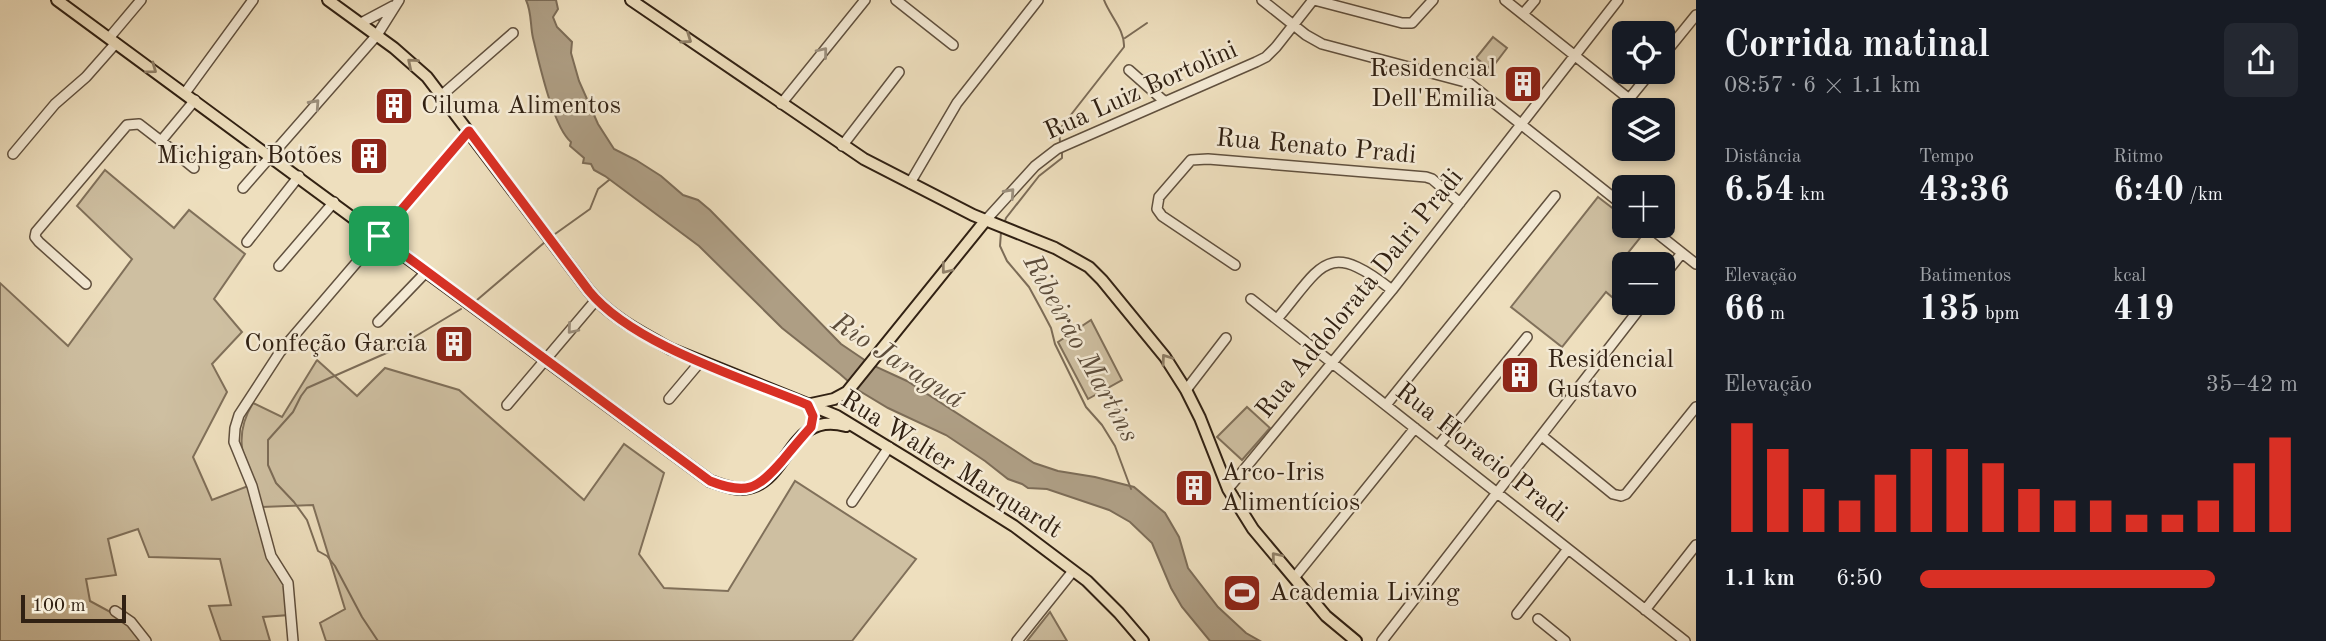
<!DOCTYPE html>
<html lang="pt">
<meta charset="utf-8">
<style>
body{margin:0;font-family:"Old Standard TT",serif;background:#242831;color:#f1f3f6;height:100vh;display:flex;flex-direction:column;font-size:26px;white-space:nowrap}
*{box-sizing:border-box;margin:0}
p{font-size:23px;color:#9ea1a6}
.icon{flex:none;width:38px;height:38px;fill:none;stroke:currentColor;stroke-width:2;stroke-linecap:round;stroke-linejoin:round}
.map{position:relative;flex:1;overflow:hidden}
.sheet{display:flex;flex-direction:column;background:#171b24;width:630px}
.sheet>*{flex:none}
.controls{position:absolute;left:1612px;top:21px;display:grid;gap:14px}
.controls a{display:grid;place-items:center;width:63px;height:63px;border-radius:10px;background:#171b24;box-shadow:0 4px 10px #0003;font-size:35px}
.scale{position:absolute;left:21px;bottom:18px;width:105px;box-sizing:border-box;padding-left:7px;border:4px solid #312113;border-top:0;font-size:19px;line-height:24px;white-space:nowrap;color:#312113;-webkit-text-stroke:5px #f4ead5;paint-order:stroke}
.pin{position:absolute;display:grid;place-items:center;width:60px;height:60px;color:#fff;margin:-30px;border-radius:14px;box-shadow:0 4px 10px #0006}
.round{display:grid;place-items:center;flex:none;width:74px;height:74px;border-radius:10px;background:#242831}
.head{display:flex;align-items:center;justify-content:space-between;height:119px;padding:0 28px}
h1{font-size:38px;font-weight:800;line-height:52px}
.stats{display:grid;grid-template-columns:repeat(3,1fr);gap:10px;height:119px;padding:7px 28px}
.stats div{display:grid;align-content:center}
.stats b{font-size:35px;font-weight:800}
.stats small{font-size:19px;font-weight:400}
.stats p{font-size:19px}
.chart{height:196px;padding:14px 28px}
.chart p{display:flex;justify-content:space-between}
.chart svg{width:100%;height:126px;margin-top:7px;stroke:#d93025;stroke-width:6}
ul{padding:0 28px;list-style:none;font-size:23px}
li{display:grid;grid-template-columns:112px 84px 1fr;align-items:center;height:52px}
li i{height:18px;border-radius:9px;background:#d93025}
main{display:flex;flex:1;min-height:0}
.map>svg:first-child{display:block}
.green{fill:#cebfa1;stroke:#80705a;stroke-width:2}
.water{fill:#ae9e84;stroke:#7c6c57;stroke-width:2}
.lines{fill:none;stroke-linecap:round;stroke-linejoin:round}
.stream{stroke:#7c6c57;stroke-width:2}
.minor-casing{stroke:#60503e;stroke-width:12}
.major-casing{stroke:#312113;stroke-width:14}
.minor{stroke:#f4ead5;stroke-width:9}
.major{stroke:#eedfbe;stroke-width:10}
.oneway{stroke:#908068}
.oneway2{stroke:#9c907e}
.route-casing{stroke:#fff;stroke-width:14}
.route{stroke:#d93025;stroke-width:9}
.labels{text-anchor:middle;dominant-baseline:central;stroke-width:5;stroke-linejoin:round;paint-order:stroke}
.poi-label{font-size:26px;fill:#312113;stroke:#f4ead5;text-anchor:start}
.street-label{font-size:26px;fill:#312113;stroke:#f4ead5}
.water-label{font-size:28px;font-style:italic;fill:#5d4d3b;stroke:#f4ead5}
</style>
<main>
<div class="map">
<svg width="1696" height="641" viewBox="0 0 1696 641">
<rect width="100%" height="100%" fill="#eedfbe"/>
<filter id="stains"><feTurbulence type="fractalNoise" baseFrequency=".00286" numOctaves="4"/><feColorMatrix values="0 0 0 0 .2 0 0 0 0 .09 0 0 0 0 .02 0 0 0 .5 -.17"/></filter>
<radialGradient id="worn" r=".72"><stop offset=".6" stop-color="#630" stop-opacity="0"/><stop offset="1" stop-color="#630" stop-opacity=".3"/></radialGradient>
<path class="green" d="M1493,37l14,11 -16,21 -15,-11z
M105,170l69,58 15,-18 56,44 -31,45 28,33 -30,32 15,28 -34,65 19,43 36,-14 34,91 7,38 -26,2 7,24h-49l-12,-35 22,-1 -11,-46 -71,-2 -11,-28 -30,10 8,36 -30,4 4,22 37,20 17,20h-144v-358l68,63 64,-87 -55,-53z
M1598,197l26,20v9h11l9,7 -17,21 12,10h-15v33l-5,6 -13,-11 -44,55 -51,-40z
M1091,320l31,60 -34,19 -30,-57z
M317,360l40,36 28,-28 74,22 125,110 40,-56 40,29 -25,81 25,34 64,3 67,-110 121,78 -64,82h-526l-6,-18 25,-14 -32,-104 -51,2c-14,-39 -33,-65 -9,-104l29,14z
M1247,407l23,21 -28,32 -25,-23z
M1050,612l17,29h-40z"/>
<path class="water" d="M526,0h30l2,9 -5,8 4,10 15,15 -1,11 8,28 19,43 16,25 22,11 25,16 22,19 15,5 12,10 131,134 31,21 35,16 127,82 24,8 37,6 39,10 31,26 14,24 9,31 30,39 28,26 14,8h-50l-28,-34 -11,-19 -19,-45 -22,-21 -21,-12 -62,-21 -19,-1 -6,-4 -14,-5 -23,-18 -39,-26 -58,-27 -30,-18 -18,-16 -58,-46 -83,-82 -94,-70 -11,-6 -3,-6 -8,-1 1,-5 -14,-12 1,-4c-18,-15 -32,-80 -38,-104 -3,-13 -1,-25 -7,-38z"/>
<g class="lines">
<path class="stream" d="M1125,38l22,-15
M1060,142l-1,-12 65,-83c1,-17 -14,-31 -20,-47
M1004,224l2,-6 33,-42 23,-18v-7
M1001,232l-1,14 7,15 22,26 12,22 10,19 4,16 31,63 16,18 13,21 16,43
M555,234l35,-25 8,-20 11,-9
M477,300l68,-58
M378,641l-16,-24 -27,-51 -8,-10 -9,-5 -11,-31 -13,-18 -18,-19 -8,-18v-25l25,-28 8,-16 6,-8 84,-37 70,-42"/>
<g class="minor-casing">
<path id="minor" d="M896,0l57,45
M1262,0l44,35 16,9 147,39 155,123
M1314,0l88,23h10l21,-23
M1505,0l138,110
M1523,14l12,-14
M361,23l32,-17
M109,38l32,-38
M1662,57l34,-42
M1129,70l35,31
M185,93l68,-93
M442,95l71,-62
M1629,99l22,-27
M781,104l84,-104
M161,141l33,27
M842,146l57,-74
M13,154l42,-50 31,-27 30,-34
M910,183l47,-80 81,-103
M243,188l134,-153 22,-35
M985,221l50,-55 22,-17 199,-87 10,-5 10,-10 37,-47
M1648,226l48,38
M247,242l52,-66
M1235,265l-73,-49 -5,-7 2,-12 32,-37 17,-1 218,18 6,2 28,24
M279,266l55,-64
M1662,278l20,-25
M86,284l-47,-42 -4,-5 1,-5 91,-107 12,-1 22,17 34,-41
M1251,299l434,342
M1277,319c45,-53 49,-81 115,-29
M378,322l49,-51
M1186,390l40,-52
M669,399l32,-38
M507,405l89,-105
M1386,405l169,-209
M1542,436l71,58 8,2 5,-2 70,-87
M1438,446l89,-109
M1228,489l164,-199 226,-290
M852,502l37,-55
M1294,578l121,-150
M1645,610l51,-65
M115,611l16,11 15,19
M1517,614l51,-65
M1538,619l27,22
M293,641l-5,-58 -17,-27 -19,-70 -18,-44 1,-14 4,-13 41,-63 189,-221
M1017,641l56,-70
M1382,641l262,-338"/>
</g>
<g class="major-casing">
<path id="major" d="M57,0l653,481c10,3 21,8 32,8 48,-2 45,-80 104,-63
M328,0l66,48 33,29 162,214c21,26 53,42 82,58l166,67 72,44 105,66 73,55 32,32 24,28
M631,0l233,159 109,56 82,33 34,19 13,13 63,77 21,33 14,28 28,71 25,40 73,87 30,25
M811,404l23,-5 13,-7 138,-171"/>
</g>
<use href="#minor" class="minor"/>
<use href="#major" class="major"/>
</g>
<defs><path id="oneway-chevron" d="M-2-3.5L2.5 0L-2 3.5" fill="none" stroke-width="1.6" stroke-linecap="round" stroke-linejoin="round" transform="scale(1.75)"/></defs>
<g class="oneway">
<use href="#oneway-chevron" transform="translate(687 39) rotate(35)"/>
<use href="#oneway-chevron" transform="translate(412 63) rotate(-140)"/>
<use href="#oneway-chevron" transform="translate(152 69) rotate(36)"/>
<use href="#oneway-chevron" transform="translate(946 269) rotate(128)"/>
<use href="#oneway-chevron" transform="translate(1166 359) rotate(-126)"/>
<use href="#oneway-chevron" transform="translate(1276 557) rotate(-130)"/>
</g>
<g class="oneway2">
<use href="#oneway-chevron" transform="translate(823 52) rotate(-51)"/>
<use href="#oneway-chevron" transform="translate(315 104) rotate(-48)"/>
<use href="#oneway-chevron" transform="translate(1010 193) rotate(-48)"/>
<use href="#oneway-chevron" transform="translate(572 329) rotate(130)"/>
</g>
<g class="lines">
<g class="route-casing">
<path id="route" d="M469,131l120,160c44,54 154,87 219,114l5,11 -2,11c-10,11 -20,23 -29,34 -25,29 -36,34 -72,20l-331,-245z"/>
</g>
<use href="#route" class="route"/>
</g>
<defs>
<g id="building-square" transform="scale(2.0125)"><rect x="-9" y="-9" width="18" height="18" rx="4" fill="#8f2418" stroke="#f4ead5"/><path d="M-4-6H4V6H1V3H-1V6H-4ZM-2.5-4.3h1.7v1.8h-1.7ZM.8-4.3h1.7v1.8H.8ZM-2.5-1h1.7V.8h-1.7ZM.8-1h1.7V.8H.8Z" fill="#fff"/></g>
<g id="stadium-square" transform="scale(2.0125)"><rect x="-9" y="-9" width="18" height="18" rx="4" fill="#8f2418" stroke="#f4ead5"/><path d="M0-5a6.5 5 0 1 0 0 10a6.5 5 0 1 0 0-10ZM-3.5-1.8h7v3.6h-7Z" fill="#fff"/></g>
</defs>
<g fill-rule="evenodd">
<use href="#building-square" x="1523" y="84"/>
<use href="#building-square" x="394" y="106"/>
<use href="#building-square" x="369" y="156"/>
<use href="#building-square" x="454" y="344"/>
<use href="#building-square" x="1520" y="375"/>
<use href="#building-square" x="1194" y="488"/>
<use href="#stadium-square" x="1242" y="593"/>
</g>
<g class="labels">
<g class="poi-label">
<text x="1496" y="69" text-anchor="end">Residencial<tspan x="1496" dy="30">Dell'Emilia</tspan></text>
<text x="421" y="106">Ciluma Alimentos</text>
<text x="342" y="156" text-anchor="end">Michigan Botões</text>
<text x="427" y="344" text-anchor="end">Confeção Garcia</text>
<text x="1547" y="360">Residencial<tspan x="1547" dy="30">Gustavo</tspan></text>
<text x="1221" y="473">Arco-Iris<tspan x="1221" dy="30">Alimentícios</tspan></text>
<text x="1269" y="593">Academia Living</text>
</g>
<g class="street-label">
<text transform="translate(1141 91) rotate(-24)">Rua Luiz Bortolini</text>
<text transform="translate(1316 147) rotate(5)">Rua Renato Pradi</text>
<text transform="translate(1360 294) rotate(-51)">Rua Addolorata Dalri Pradi</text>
<text transform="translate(1481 453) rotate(38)">Rua Horacio Pradi</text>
<text transform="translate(951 465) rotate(32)">Rua Walter Marquardt</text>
</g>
<g class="water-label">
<text transform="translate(1080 349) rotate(61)">Ribeirão Martins</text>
<text transform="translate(897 362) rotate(33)">Rio Jaraguá</text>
</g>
</g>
<rect width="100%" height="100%" filter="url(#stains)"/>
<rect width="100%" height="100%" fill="url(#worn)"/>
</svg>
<div class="controls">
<a><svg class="icon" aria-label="locate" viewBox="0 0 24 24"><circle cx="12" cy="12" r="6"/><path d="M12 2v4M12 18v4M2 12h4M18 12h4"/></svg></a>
<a><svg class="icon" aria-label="layers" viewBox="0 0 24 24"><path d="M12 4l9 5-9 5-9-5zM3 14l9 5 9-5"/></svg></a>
<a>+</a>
<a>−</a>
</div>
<div class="scale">100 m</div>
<div class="pin" style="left:379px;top:236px;background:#1e9e55"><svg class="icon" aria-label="arrive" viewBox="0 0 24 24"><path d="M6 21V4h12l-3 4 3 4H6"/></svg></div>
</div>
<section class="sheet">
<div class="head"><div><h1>Corrida matinal</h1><p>08:57 · 6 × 1.1 km</p></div><a class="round"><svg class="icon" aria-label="share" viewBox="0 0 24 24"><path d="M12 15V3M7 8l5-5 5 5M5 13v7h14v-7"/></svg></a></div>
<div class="stats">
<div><p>Distância</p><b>6.54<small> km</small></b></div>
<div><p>Tempo</p><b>43:36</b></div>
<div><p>Ritmo</p><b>6:40<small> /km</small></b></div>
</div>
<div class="stats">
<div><p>Elevação</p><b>66<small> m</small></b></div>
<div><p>Batimentos</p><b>135<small> bpm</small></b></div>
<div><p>kcal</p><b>419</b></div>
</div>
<div class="chart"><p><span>Elevação</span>35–42 m</p>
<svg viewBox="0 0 160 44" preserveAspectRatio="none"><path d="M5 44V6M15 44V15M25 44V29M35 44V33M45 44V24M55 44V15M65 44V15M75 44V20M85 44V29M95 44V33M105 44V33M115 44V38M125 44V38M135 44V33M145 44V20M155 44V11"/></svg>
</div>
<ul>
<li><b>1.1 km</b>6:50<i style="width:78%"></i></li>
</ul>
</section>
</main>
